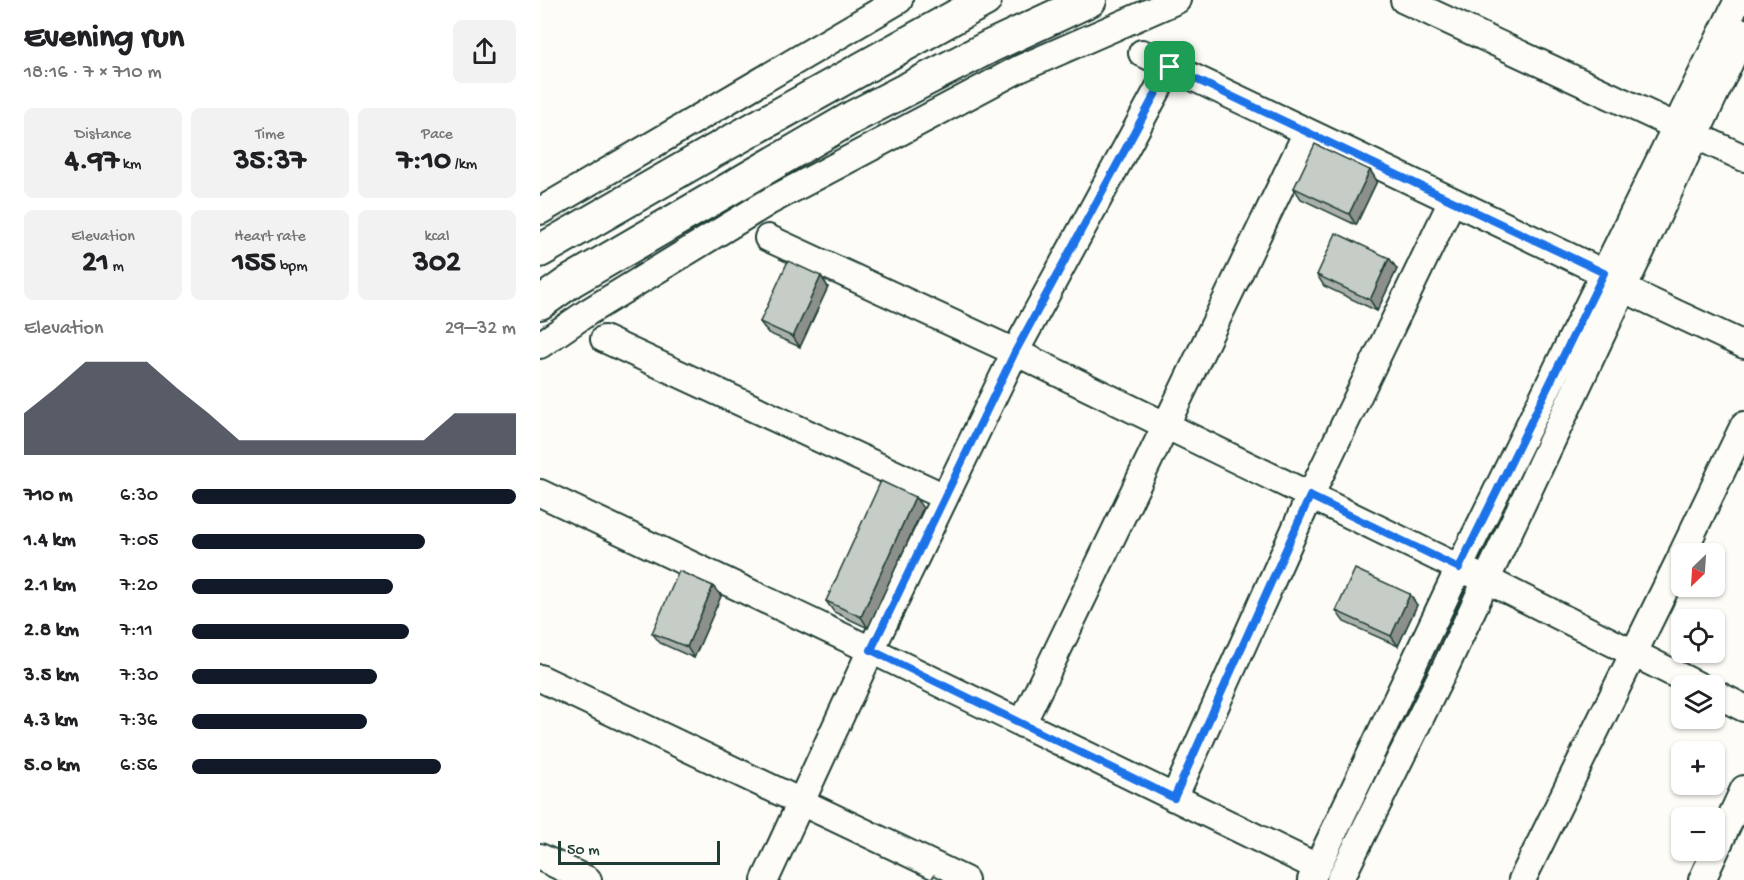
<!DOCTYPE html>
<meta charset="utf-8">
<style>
body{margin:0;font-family:"Gochi Hand",sans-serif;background:#f2f2f2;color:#202124;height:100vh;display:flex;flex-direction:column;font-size:22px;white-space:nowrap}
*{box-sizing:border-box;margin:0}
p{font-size:20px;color:#757577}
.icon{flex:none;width:33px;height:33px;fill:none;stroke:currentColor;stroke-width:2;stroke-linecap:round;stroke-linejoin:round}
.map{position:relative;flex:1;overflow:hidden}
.sheet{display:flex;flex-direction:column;background:#fff;width:540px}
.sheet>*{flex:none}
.needle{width:39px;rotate:205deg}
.buttons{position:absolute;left:1131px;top:543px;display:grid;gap:12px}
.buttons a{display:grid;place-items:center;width:54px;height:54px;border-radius:9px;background:#fff;box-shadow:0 2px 4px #0004;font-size:30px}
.scale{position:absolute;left:18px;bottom:15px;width:162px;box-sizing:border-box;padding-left:6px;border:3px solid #1f3d34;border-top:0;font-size:16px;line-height:21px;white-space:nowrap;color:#1f3d34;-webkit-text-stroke:4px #fdfcf7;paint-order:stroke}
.pin{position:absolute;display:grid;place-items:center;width:51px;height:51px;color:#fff;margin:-26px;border-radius:12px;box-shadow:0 3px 9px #0006}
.round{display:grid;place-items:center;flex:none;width:63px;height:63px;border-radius:9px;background:#f2f2f2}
.summary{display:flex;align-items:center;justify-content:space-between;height:102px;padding:0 24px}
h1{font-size:33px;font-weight:700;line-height:45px}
.stats{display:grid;grid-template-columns:repeat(3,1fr);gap:9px;height:102px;padding:6px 24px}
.stats div{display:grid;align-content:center;border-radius:9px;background:#f2f2f2;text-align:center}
.stats b{font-size:30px;font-weight:700}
.stats small{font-size:16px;font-weight:400}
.stats p{font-size:16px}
.chart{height:168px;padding:12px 24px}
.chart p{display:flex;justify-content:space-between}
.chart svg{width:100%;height:108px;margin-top:6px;fill:#111827;opacity:.7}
ul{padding:0 24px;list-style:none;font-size:20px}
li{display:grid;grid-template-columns:96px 72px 1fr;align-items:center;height:45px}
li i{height:15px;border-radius:8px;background:#111827}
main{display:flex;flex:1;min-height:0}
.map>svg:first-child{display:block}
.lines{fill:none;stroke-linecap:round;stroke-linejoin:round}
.minor-casing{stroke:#1f3d34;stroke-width:30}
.major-casing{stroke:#1f3d34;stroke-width:36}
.minor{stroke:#fdfcf7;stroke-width:26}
.major{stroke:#fdfcf7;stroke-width:32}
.wall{fill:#aab0ab;stroke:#1f3d34;stroke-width:1.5}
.shaded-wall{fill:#8b908b;stroke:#1f3d34;stroke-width:1.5}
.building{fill:#c6cdc7;stroke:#1f3d34;stroke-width:1.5}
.route-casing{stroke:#fff;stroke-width:12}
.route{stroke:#1a73e8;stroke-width:8}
</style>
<main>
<section class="sheet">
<div class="summary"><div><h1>Evening run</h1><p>18:16 · 7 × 710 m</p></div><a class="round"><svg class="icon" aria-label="share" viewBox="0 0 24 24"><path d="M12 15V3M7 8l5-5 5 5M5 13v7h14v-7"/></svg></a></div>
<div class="stats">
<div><p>Distance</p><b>4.97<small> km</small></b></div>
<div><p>Time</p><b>35:37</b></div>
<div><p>Pace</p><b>7:10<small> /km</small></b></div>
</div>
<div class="stats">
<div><p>Elevation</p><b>21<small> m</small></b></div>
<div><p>Heart rate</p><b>155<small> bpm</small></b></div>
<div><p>kcal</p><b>302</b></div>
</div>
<div class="chart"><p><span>Elevation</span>29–32 m</p>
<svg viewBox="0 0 160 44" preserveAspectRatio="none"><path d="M0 44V27L10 17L20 6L30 6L40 6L50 17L60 27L70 38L80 38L90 38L100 38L110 38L120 38L130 38L140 27L150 27L160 27V44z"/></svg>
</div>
<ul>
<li><b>710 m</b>6:30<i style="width:100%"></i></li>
<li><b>1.4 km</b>7:05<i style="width:72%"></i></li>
<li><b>2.1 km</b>7:20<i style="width:62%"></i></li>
<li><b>2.8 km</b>7:11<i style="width:67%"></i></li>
<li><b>3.5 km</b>7:30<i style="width:57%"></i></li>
<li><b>4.3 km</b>7:36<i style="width:54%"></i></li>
<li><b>5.0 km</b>6:56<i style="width:77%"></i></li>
</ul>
</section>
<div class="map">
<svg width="1204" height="880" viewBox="0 0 1204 880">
<rect width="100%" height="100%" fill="#fdfcf7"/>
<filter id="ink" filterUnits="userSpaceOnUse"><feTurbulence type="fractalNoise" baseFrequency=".0167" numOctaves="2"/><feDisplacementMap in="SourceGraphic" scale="12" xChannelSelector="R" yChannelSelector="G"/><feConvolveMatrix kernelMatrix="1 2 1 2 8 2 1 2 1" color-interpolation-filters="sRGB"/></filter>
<g filter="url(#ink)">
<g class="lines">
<g class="minor-casing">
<path id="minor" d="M864,0l340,158
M602,53l462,220
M0,211l359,-211
M228,238l247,114 444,216 28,12 212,106
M1084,289l120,56
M64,339l341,158
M0,345l48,-33 182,-111 249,-132 158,-69
M0,493l331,157 446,217
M1142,554l62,-129
M0,678l425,202
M1174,693l30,15
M482,724l285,-592
M634,798l136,-302 142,-295
M0,857l48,23
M225,880l106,-230 144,-298 155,-285
M771,880l148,-312 279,-568
M800,880l105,-212 299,-636
M982,880l160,-325
M1162,880l42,-91"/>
</g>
<g class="major-casing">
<path id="major" d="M0,251l172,-99 273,-152
M0,303l31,-22 282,-164 138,-71 99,-46"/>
</g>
<use href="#minor" class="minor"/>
<use href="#major" class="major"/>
</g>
<path class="wall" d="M830,170l7,11 -21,44 -55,-26 -7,-11z
M849,258l8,11 -20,42 -53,-25 -7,-11z
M281,276l7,11 -28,60 -32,-14 -8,-11z
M383,508l-55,120 -34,-16 -8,-11z
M181,596l-27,62 -34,-15 -8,-10z
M877,605l-19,41 -54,-24 -8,-11z"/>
<path class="shaded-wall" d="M830,170l7,11 -21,44 -7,-11z
M849,258l8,11 -20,42 -7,-11z
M281,276l7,11 -28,60 -7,-10z
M375,497l8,11 -55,120 -7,-11z
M173,586l8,10 -27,62 -7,-11z
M870,594l7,11 -19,41 -7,-10z"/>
<path class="building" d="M775,144l55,26 -21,44 -55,-26z
M796,233l53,25 -19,42 -53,-25z
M248,261l33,15 -28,61 -33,-15z
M341,481l34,16 -54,120 -35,-16z
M815,569l55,25 -19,42 -55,-25z
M139,571l34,15 -26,61 -35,-14z
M394,875l10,5h-13z"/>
</g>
<g class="lines" filter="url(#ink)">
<g class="route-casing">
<path id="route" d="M630,67l434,206 -145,295 -149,-72 -136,302 -303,-148 144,-298z"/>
</g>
<use href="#route" class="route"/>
</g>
</svg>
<div class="buttons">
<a><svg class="needle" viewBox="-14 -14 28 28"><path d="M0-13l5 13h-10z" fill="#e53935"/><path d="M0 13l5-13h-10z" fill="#757577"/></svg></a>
<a><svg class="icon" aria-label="locate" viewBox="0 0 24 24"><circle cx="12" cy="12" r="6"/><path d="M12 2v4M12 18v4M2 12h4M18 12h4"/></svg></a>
<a><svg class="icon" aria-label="layers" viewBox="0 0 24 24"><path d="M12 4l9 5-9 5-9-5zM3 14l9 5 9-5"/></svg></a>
<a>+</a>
<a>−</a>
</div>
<div class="scale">50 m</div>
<div class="pin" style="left:630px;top:67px;background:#1e9e55"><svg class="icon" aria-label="arrive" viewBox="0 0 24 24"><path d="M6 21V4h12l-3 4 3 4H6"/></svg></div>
</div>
</main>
